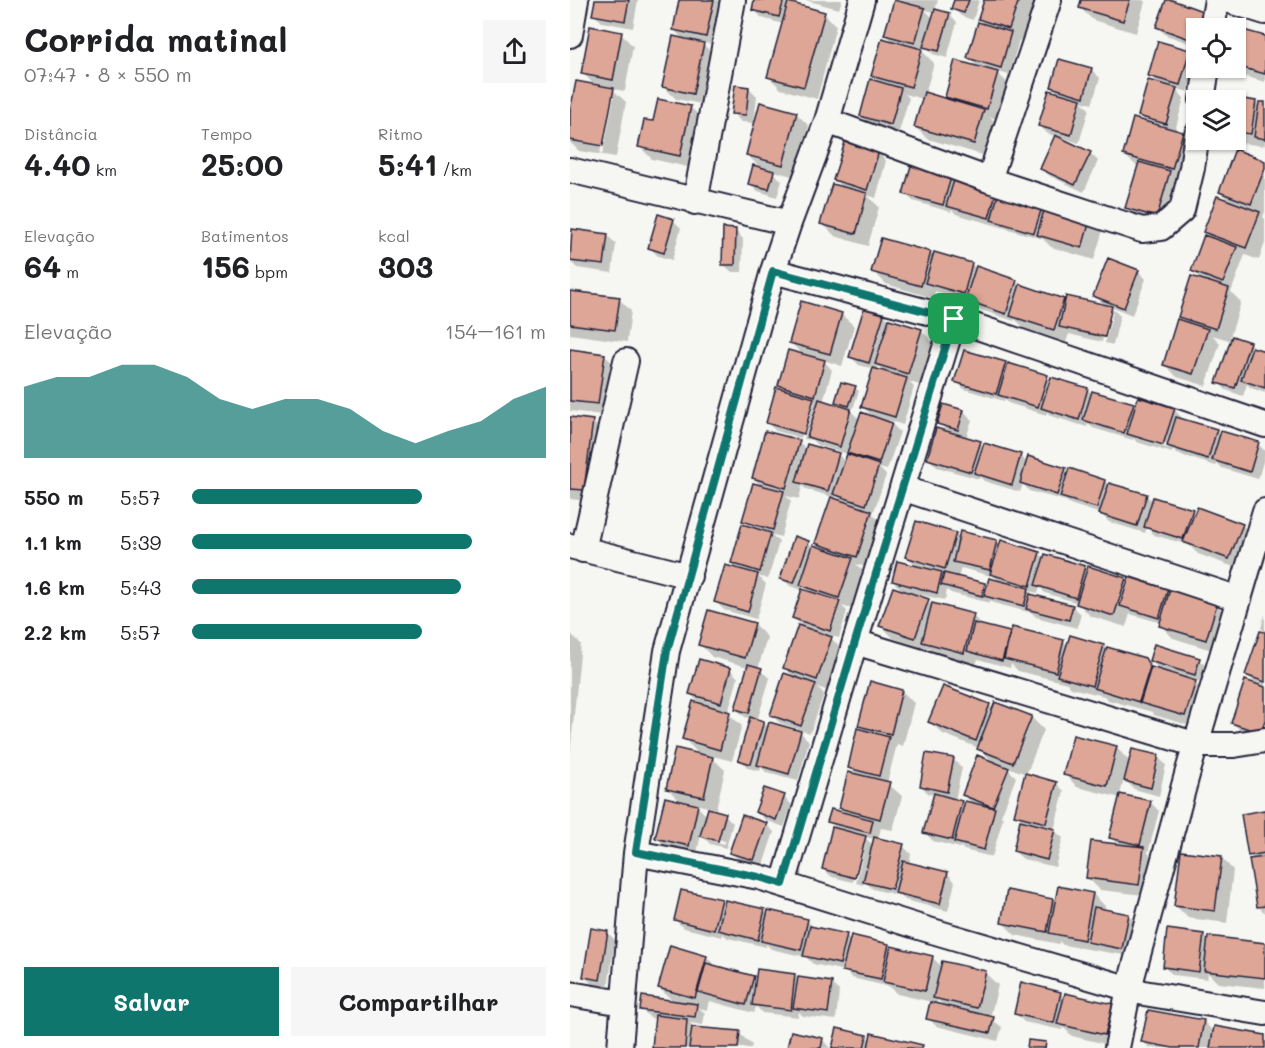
<!DOCTYPE html>
<html lang="pt">
<meta charset="utf-8">
<style>
body{margin:0;font-family:Mali,sans-serif;background:#f6f6f6;color:#202124;height:100vh;display:flex;flex-direction:column;font-size:22px;white-space:nowrap}
*{box-sizing:border-box;margin:0}
p{font-size:20px;color:#757577}
.icon{flex:none;width:33px;height:33px;fill:none;stroke:currentColor;stroke-width:2;stroke-linecap:round;stroke-linejoin:round}
.map{position:relative;flex:1;overflow:hidden}
.details{display:flex;flex-direction:column;background:#fff;width:570px}
.details>*{flex:none}
.controls{position:absolute;left:616px;top:18px;display:grid;gap:12px}
.controls a{display:grid;place-items:center;width:60px;height:60px;border-radius:0px;background:#fff;box-shadow:0 2px 4px #0004;font-size:30px}
.pin{position:absolute;display:grid;place-items:center;width:51px;height:51px;color:#fff;margin:-26px;border-radius:12px;box-shadow:0 3px 9px #0006}
.round{display:grid;place-items:center;flex:none;width:63px;height:63px;border-radius:0px;background:#f6f6f6}
.overview{display:flex;align-items:center;justify-content:space-between;height:102px;padding:0 24px}
h1{font-size:33px;font-weight:700;line-height:45px}
.metrics{display:grid;grid-template-columns:repeat(3,1fr);gap:9px;height:102px;padding:6px 24px}
.metrics div{display:grid;align-content:center}
.metrics b{font-size:30px;font-weight:700}
.metrics small{font-size:16px;font-weight:400}
.metrics p{font-size:16px}
.chart{height:168px;padding:12px 24px}
.chart p{display:flex;justify-content:space-between}
.chart svg{width:100%;height:108px;margin-top:6px;fill:#0f766e;opacity:.7}
.cta{display:flex;gap:12px;margin-top:auto;padding:12px 24px}
.cta a{flex:1;height:69px;border-radius:0px;background:#0f766e;color:#fff;font-size:24px;font-weight:700;line-height:69px;text-align:center}
.cta a+a{background:#f6f6f6;color:#202124}
ul{padding:0 24px;list-style:none;font-size:20px}
li{display:grid;grid-template-columns:96px 72px 1fr;align-items:center;height:45px}
li i{height:15px;border-radius:8px;background:#0f766e}
main{display:flex;flex:1;min-height:0}
.map>svg:first-child{display:block}
.shadow{fill:#0003;fill-rule:evenodd}
.building{fill:#dea697;stroke:#22223b;stroke-width:1.5}
.lines{fill:none;stroke-linecap:round;stroke-linejoin:round}
.minor-casing{stroke:#22223b;stroke-width:28}
.minor{stroke:#f6f6f2;stroke-width:24}
.route-casing{stroke:#fff;stroke-width:12}
.route{stroke:#0f766e;stroke-width:8}
</style>
<main>
<section class="details">
<div class="overview"><div><h1>Corrida matinal</h1><p>07:47 · 8 × 550 m</p></div><a class="round"><svg class="icon" aria-label="share" viewBox="0 0 24 24"><path d="M12 15V3M7 8l5-5 5 5M5 13v7h14v-7"/></svg></a></div>
<div class="metrics">
<div><p>Distância</p><b>4.40<small> km</small></b></div>
<div><p>Tempo</p><b>25:00</b></div>
<div><p>Ritmo</p><b>5:41<small> /km</small></b></div>
</div>
<div class="metrics">
<div><p>Elevação</p><b>64<small> m</small></b></div>
<div><p>Batimentos</p><b>156<small> bpm</small></b></div>
<div><p>kcal</p><b>303</b></div>
</div>
<div class="chart"><p><span>Elevação</span>154–161 m</p>
<svg viewBox="0 0 160 44" preserveAspectRatio="none"><path d="M0 44V15L10 11L20 11L30 6L40 6L50 11L60 20L70 24L80 20L90 20L100 24L110 33L120 38L130 33L140 29L150 20L160 15V44z"/></svg>
</div>
<ul>
<li><b>550 m</b>5:57<i style="width:65%"></i></li>
<li><b>1.1 km</b>5:39<i style="width:79%"></i></li>
<li><b>1.6 km</b>5:43<i style="width:76%"></i></li>
<li><b>2.2 km</b>5:57<i style="width:65%"></i></li>
</ul>
<div class="cta"><a>Salvar</a><a>Compartilhar</a></div>
</section>
<div class="map">
<svg width="695" height="1048" viewBox="0 0 695 1048">
<rect width="100%" height="100%" fill="#f6f6f2"/>
<filter id="ink" filterUnits="userSpaceOnUse"><feTurbulence type="fractalNoise" baseFrequency=".0167" numOctaves="2"/><feDisplacementMap in="SourceGraphic" scale="12" xChannelSelector="R" yChannelSelector="G"/><feConvolveMatrix kernelMatrix="1 2 1 2 8 2 1 2 1" color-interpolation-filters="sRGB"/></filter>
<g filter="url(#ink)">
<path class="shadow" d="M26,0h42l-5,28 -31,-6 -9,-8z
M111,0h38l4,4 -9,41 -13,-3 15,15 -10,48 -30,-6 -12,-12 21,-46 -11,-11z
M186,0h35l2,5 31,8 12,13 -19,73 -36,-10 -12,-12 14,-53 -21,-6 -9,-9z
M235,0h37l-3,9z
M330,0h38l-3,10 14,4 8,8 -10,36 -14,-4 -8,-8 -2,6 11,11 -9,31 27,8 -6,-6 33,-28 -10,-10 18,-32 -8,-8 6,-18h50l-13,41 -3,-1 -10,35 -14,-4 15,14 -10,35 -10,-3 6,6 -10,33 -58,-17 -13,-12 8,-28 -18,-5 4,4 -10,34 -29,-8 -8,-8 19,-32 -8,-8 21,-33 -9,-9 18,-31zM355,10l10,2 -2,6z
M385,0h24l-6,20 -12,-4 -8,-8z
M512,0h61l2,2 -9,31 -43,-13 -13,-12z
M597,0l43,28h-13v18l-31,-11 -9,-8z
M666,30l29,8v44l-32,-9 -5,-5h8z
M51,34l12,12 -8,45 -13,-2 14,13 -10,55 -37,-6 -9,-9v-22l26,-33 -13,-14zM41,97h3l-11,56h-3z
M620,51l7,8v3l-9,30 -13,-4 9,10 -9,33 7,2 12,13 -10,35 -8,-3 6,7 -13,44 -30,-9 -12,-12 12,-40 -15,-13 24,-31 -8,-8 20,-31 -10,-10z
M490,61l32,9 8,8 -8,26 -11,-3 8,8 -10,34 -19,-6 -1,2 31,14 8,8 -14,31 -34,-16 -9,-8 15,-32 -8,-2 -8,-8 20,-31 -7,-8z
M179,88l8,8 -3,27 -13,-1 -8,-9z
M642,96l43,6 5,5 1,-4 4,1v42l-2,-2v2l-43,-6h16v-40h-25z
M120,107l13,12 -11,49 -40,-9 -12,-12 14,-24z
M226,113l13,13 -14,51 -24,-7 11,11 -5,16 -19,-6 -8,-8 12,-14 -15,-14z
M666,151l29,11v50l-2,5 2,2v24l-6,17 -14,-5 -14,37 10,10 -11,35 19,6 6,6 10,3v41l-14,-5 -4,-4 -4,12 -17,-6 -8,-8 14,-41 -20,-6 8,8 -14,43 -29,-9 -13,-13 24,-40 -8,-8 23,-35 -11,-11 21,-30 -8,-8 27,-29 -12,-11z
M308,152l8,9 -10,37 -9,-3 12,12 -11,39 -33,-10 -13,-13 21,-35 -8,-8z
M343,164l177,54 13,12 -9,30 -43,-13 -8,-8 -87,-25 -4,-4 -1,2 -38,-11 -9,-8z
M103,220l8,8 -9,32 -14,-4 -8,-8z
M165,230l8,9 -1,33h-10l-9,-8z
M3,231l34,4 9,9 -4,29 -35,-5 -7,-7z
M360,253l4,4 37,7 6,5 39,12 4,5 44,14 2,3 40,4 -11,-12 43,-24 8,8 -14,36 -22,-9 10,10 -7,29 -8,-2 8,-31h-4l-7,30 -33,-8 -3,8 -42,-14 -9,-9 -1,2 -39,-13 -9,-9 -31,-8 -2,7 -47,-14 -13,-13z
M0,292l49,7 12,12 -4,31 -57,-8z
M271,314l13,12 -12,40 -19,-6 9,10 -9,32 21,6 -7,-7 18,-13 4,3 -6,18 -6,-2 13,13 14,-2 -11,-11 11,-38 -15,-4 -9,-9 34,-41 5,5 32,10 13,13 -14,42 -11,-3 5,5 -11,38 -15,-5 12,12 -13,38 -8,-2 7,7 -13,39 11,11 -15,43 -13,-4 8,8 -12,37 -10,-3 5,5 -8,27 -11,-3 15,15 -14,41 -12,-4 7,7 -14,39 -30,-10 -9,-8 25,-36 -11,-11 20,-39 -11,-11 17,-24 -7,-8 -2,4 -12,-4 -8,-8 26,-36 6,6 11,2 -8,-7 15,-46 -26,-8 -4,-3 -3,13 -13,-3 5,5 -10,36 -11,-3 9,8 -11,37 -10,-3 8,8 -10,35 -32,-9 -8,-8 24,-31 -8,-8 20,-34 -8,-9 19,-33 -10,-9 46,-36 8,8 31,5 8,7 10,-3 -7,-7 -1,2 -31,-9 -5,-5 -8,-1 10,-36h-3l-10,35 -25,-7 -9,-8 20,-31 -7,-7 24,-29 -14,-14zM309,366l7,7 -9,-3zM267,496l7,7 -9,-3z
M0,350l34,5 13,12 -7,49 -40,-5z
M435,364l4,3 38,10 4,3 1,-1 36,11 4,4 41,10 3,4 38,1 8,9v2l34,10 5,5 37,9 7,7v4l-7,24 -36,-11 -5,-5 -1,3 -39,-12 -4,-4 -1,3 -35,-11 -4,-4v2l-40,-12 -5,-4 -1,3 -36,-11 -4,-4 -1,3 -38,-12 -3,-4 -1,2 -40,-12 -8,-8zM566,435l35,11 -1,3 -34,-11z
M374,406l20,5 8,9 -6,18 14,5 4,4 1,-2 36,11 6,7 38,6 4,4 36,8 5,5 36,9 7,7 39,9 4,3 46,11 12,13 -12,32 -44,-16 -9,-9 -35,-10 -7,-8 -2,6 -36,-11 -8,-8 -31,-10 -4,-3 -37,-10 -6,-7 -3,8 -36,-11 -4,-4 -1,2 -42,-12 -9,-9 21,-25 -10,-10z
M0,419l23,3 12,12 -9,68 -26,-3z
M385,534l5,5 36,2 4,5 40,8 5,5 39,9 4,3 37,8 4,4 39,7 3,3 45,12 13,12 -11,35 -45,-14 -12,-12 1,-3 -32,-9 -4,13 -36,-11 -12,-13 -33,-10 -5,-6 -2,6 -9,-2 6,5 37,10 9,8 -4,14 -41,-11 -4,-4 -38,-10 -4,-3v3l-39,-10 -4,-3 -2,10 -42,-9 -10,-10 25,-13 -11,-12zM391,568l34,9 6,6 -13,5 -4,-4 -26,-6z
M358,601l4,4 41,11 11,11 25,6 2,3 52,5 5,5h35l4,4 37,10 10,9 8,3 -12,-12h49l9,8 -5,14 -12,-3 17,16 -10,33 -44,-13 -2,-3 -44,-12 -4,-4 -33,-8 -4,-5 -49,-12 -7,-7 -1,4 -32,-9 -2,5 -40,-10 -7,-7 -1,3 -35,-12 -12,-13z
M139,612l46,13 12,12 -9,32 12,9 -13,43 6,1 6,6 31,4 9,9 -11,40 -31,-8 -6,-6 -1,4 -12,-3 -8,-9 11,-40 -6,-2 -9,-8 12,-42 -36,-10 -12,-13z
M695,614v18l-4,-4z
M691,632l4,2v105l-24,-8 -8,-8 25,-37 -11,-11z
M0,633l11,11 -11,111z
M160,669l8,9 -10,35 14,13 -10,35 -23,-6 16,15 -9,39 -21,-5 12,12 18,-1 8,8 -7,25 -16,-4 -9,-10 -4,19 -32,-7 -8,-8 25,-35 -15,-15 33,-33 -16,-16 18,-34 -12,-11zM139,837l16,4v3l-16,-4z
M332,691l12,12 -11,43 -6,-2 -10,39 15,13 -9,34 -12,-2 -3,11 25,7 8,8 -2,10 38,9 8,9 -7,29 -43,-11 -4,-4 -28,-7 -9,-8 -1,4 -7,-2 10,-42h-3l-10,41 -21,-5 -9,-8 15,-39 -9,-9 18,-6 -7,-7 18,-32 -9,-9 18,-34 -7,-8zM294,837l11,2 -1,7z
M419,705l5,5 37,7 13,13 -18,45 30,8 8,8 -10,39 9,8 -8,29 -32,-8 -9,-8 8,-31 -6,-6 10,-40 -21,-8 11,11 -15,39 2,2 -11,39 -28,-7 -4,-4v2l-27,-7 -8,-8 10,-38 -6,-1 -8,-8 32,-27 9,9 -7,32 6,2 4,4 8,-2 -10,-10 31,-31 -15,-15 -36,-14 -13,-12z
M546,747l14,15 28,-5 8,8 -7,31 -25,-7 -10,-10 -4,16 31,8 8,8 -11,42 8,8 -4,35 -52,-6 -13,-13 32,-31 -8,-9 10,-39 -44,-11 -12,-13z
M214,797l8,8 -8,22 -19,-7 -8,-9z
M695,811v102l-6,-6 -5,-47 -4,-5 -7,-40z
M196,824l8,8 -12,36 -23,-8 -8,-8z
M651,857l12,13 -6,53 -39,-5 -12,-12z
M523,894l12,12 -1,5 24,4 9,9 -7,32 -67,-11 -4,-4v3l-44,-9 -13,-13 51,-21 3,3z
M151,901l5,4 38,6 4,4 39,6 8,7 31,8 5,4 38,5 2,3 41,9 10,10 43,6 13,12 -8,33 12,9 -4,14 -62,-15 -8,-8 4,-16 -35,-8 -7,-7 -38,-9 -7,-7 -32,-7 -7,-7 -35,-8 -5,-5v3l-38,-9 -5,-4 -1,3 -38,-9 -9,-8zM368,1000l7,7 -9,-2z
M37,932l8,8 -7,47 -15,-2 -8,-8z
M633,935l6,6v-3l56,6v44l-47,-5 -10,-10 -1,6 -34,-4 -9,-8z
M136,957l11,10 36,10 4,4 37,-6 4,4 33,4 8,8 -3,29 -33,-4 -4,-4 -1,5 -36,-4 -6,-7 -2,7 -44,-12 -3,9 -8,-2 6,5 -2,12 -13,-2 5,5 44,5 13,12 -1,3h-97l3,-29 -7,-1 -8,-9 32,-7 -15,-14z
M490,993l5,5 47,7 12,13 -6,29 -46,-11 -9,-9 -1,3 -38,-8 -9,-9z
M633,1021l11,11 1,-5 50,10v11h-115l-7,-6z
M296,1036l5,5 53,7h-90z
M252,1039l8,9h-42z"/>
<path class="building" d="M25,0h34l-4,21 -33,-6z
M109,0h35l-8,37 -33,-7z
M184,0h30l-5,17 -27,-7z
M324,0l31,8 -10,35 -31,-8z
M384,0h15l-5,13 -13,-4z
M414,0h35l-10,29 -31,-10z
M511,0h49l-7,21 -44,-13z
M596,0h6l33,12 -6,16h-2l-2,13 -39,-14z
M218,2l37,10 -21,75 -37,-10z
M365,9l15,4 -11,38 -16,-4z
M408,22l33,10 -10,36 -34,-10z
M20,26l32,6 -9,48 -32,-6z
M659,26l36,10v38l-29,-8v-38h-8z
M103,36l31,7 -11,51 -31,-7z
M312,38l40,11 -11,38 -40,-11z
M588,41l32,9 -10,35 -32,-9z
M489,59l33,9 -8,29 -33,-10z
M385,60l43,12 -11,37 -42,-12z
M300,79l31,9 -10,37 -31,-9z
M578,80l29,8 -11,36 -28,-8z
M6,81l38,7 -11,58 -33,-6v-28z
M165,85l14,2 -3,28 -15,-1z
M479,90l32,9 -10,36 -33,-9z
M354,92l60,18 -10,34 -60,-17z
M641,94l45,7 -5,33 -15,-2v-32h-26z
M88,99l33,7 -11,50 -42,-9 6,-27 9,1z
M190,102l37,10 -14,53 -37,-10z
M689,102h6v37l-11,-2z
M563,118l50,14 -11,37 -49,-14z
M485,135l36,17 -16,33 -35,-16z
M275,142l34,9 -12,39 -34,-10z
M665,149l30,12v7l-14,36 -32,-12z
M342,162l40,12 -9,31 -40,-11z
M569,162l31,9 -13,46 -32,-9z
M183,165l21,6 -5,18 -21,-5z
M385,177l42,12 -8,29 -43,-12z
M262,184l35,9 -11,41 -36,-10z
M429,191l44,13 -9,29 -43,-13z
M647,196l43,16 -14,36 -43,-16z
M476,203l45,14 -9,31 -45,-13z
M88,214l16,5 -10,34 -16,-5z
M153,228l13,1 -1,36h-13z
M2,229l36,5 -4,31 -34,-4z
M634,235l33,12 -14,36 -32,-12z
M311,238l50,14 -10,34 -50,-14z
M364,252l38,11 -8,31 -39,-11z
M538,258l31,12 -15,38 -31,-12z
M406,266l41,14 -11,34 -41,-14z
M621,276l38,12 -13,41 -38,-12z
M450,284l44,15 -10,31 -44,-14z
M0,291l50,6 -5,33 -45,-6z
M496,296l46,10 -7,31 -46,-10z
M231,301l41,12 -12,41 -41,-11z
M294,308l20,6 -15,49 -20,-6z
M319,319l33,10 -14,45 -33,-10z
M607,319l31,10 -15,45 -30,-9z
M662,336l18,6 -15,46 -19,-5z
M682,347l13,4v37l-24,-8z
M0,349l35,5 -7,50 -28,-3z
M218,350l37,10 -10,36 -37,-11z
M394,350l42,12 -10,32 -42,-12z
M438,363l40,12 -10,32 -40,-12z
M303,368l34,10 -12,39 -34,-10z
M481,377l37,11 -9,32 -38,-12z
M271,382l15,4 -7,20 -14,-4z
M206,387l38,11 -10,36 -38,-11z
M522,391l42,12 -10,30 -41,-13z
M568,397l37,11 -12,37 -36,-11z
M249,399l32,10 -11,38 -33,-10z
M373,404l21,6 -6,20 -21,-6z
M291,412l31,11 -13,40 -32,-10z
M0,417l23,3 -9,70 -14,-1z
M606,417l41,12 -9,30 -41,-13z
M366,428l45,13 -10,31 -44,-13z
M195,431l35,9 -14,48 -34,-10z
M651,431l38,11 -9,30 -38,-12z
M414,443l37,11 -9,31 -38,-12z
M237,444l32,9 -11,38 -32,-9z
M277,454l32,11 -13,40 -33,-11z
M458,456l38,12 -9,27 -37,-12z
M499,468l36,12 -8,28 -37,-11z
M183,483l31,8 -11,39 -31,-9z
M539,483l38,11 -10,32 -38,-12z
M261,497l41,14 -15,46 -42,-14z
M583,497l40,12 -10,30 -39,-12z
M627,507l46,17 -14,35 -46,-17z
M346,521l40,12 -11,36 -40,-12z
M172,524l29,9 -11,39 -29,-9z
M390,531l37,9 -7,30 -37,-8z
M224,536l15,5 -15,42 -14,-4z
M431,540l39,12 -10,34 -40,-12z
M243,545l40,13 -14,40 -39,-13z
M475,554l40,12 -9,32 -41,-13z
M327,561l45,11 -5,21 -45,-12z
M155,565l33,9 -10,38 -34,-10z
M518,566l38,12 -12,38 -38,-12z
M374,573l41,10 -3,13 -41,-11z
M559,577l39,12 -9,29 -39,-12z
M419,578l40,10 -5,18 -40,-10z
M323,587l36,12 -14,39 -36,-12z
M232,589l38,12 -10,30 -38,-13z
M600,589l47,15 -11,36 -47,-14z
M460,594l43,11 -4,15 -43,-11z
M362,603l42,11 -10,39 -42,-11z
M138,610l47,13 -10,35 -47,-13z
M404,623l36,9 -8,29 -35,-10z
M228,625l34,12 -15,43 -34,-12z
M442,627l52,13 -8,32 -52,-13z
M690,631l5,1v50l-20,-7z
M500,635l34,10 -12,41 -35,-10z
M584,644l46,14 -5,17 -46,-14z
M537,647l38,11 5,9 -11,35 -45,-14z
M129,659l32,9 -10,35 -32,-9z
M178,664l14,4 -13,45 -14,-4z
M581,667l45,14 -11,35 -45,-13z
M214,673l32,11 -15,42 -31,-11z
M675,680l20,7v33l-4,13 -30,-10z
M300,681l32,9 -11,44 -33,-8z
M373,686l47,18 -14,37 -48,-19z
M123,701l37,11 -10,38 -38,-11z
M425,702l37,14 -19,47 -36,-14z
M180,717l14,4 -13,43 -13,-4z
M199,722l32,9 -12,43 -32,-9z
M287,728l32,9 -10,39 -31,-8z
M503,735l44,11 -10,40 -44,-11z
M105,748l38,9 -9,40 -38,-8z
M562,749l27,6 -8,33 -27,-7z
M356,753l28,5 -7,34 -27,-6z
M407,755l32,13 -16,39 -31,-12z
M278,772l42,10 -10,37 -41,-11z
M455,773l32,9 -11,41 -32,-8z
M194,788l21,7 -9,25 -21,-8z
M364,793l28,8 -10,39 -29,-7z
M550,794l31,7 -11,44 -31,-7z
M95,797l33,8 -9,41 -34,-8z
M395,801l30,7 -11,42 -30,-8z
M138,808l18,5 -8,28 -18,-5z
M261,809l42,11 -3,13 -43,-11z
M695,810v43l-17,3 -7,-42z
M172,815l25,8 -13,37 -25,-7z
M450,820l35,9 -8,31 -34,-9z
M262,827l34,9 -11,42 -33,-9z
M304,837l30,7 -12,45 -29,-7z
M521,841l53,6 -5,38 -53,-7z
M611,851l41,5 -7,55 -41,-5z
M695,857v49l-8,1 -8,-48z
M333,861l45,11 -8,32 -45,-11z
M488,886l35,7 -9,47 -35,-7z
M111,890l41,9 -8,31 -40,-10z
M437,890l46,9 -6,33 -46,-9z
M155,900l40,9 -7,31 -40,-10z
M524,907l35,7 -7,35 -35,-7z
M198,910l40,9 -7,31 -40,-9z
M240,926l37,8 -7,30 -37,-8z
M21,928l17,3 -8,49 -17,-3z
M597,929l37,5 -5,38 -36,-5z
M281,935l38,9 -8,35 -39,-8z
M638,936l57,7v35l-61,-7z
M100,945l37,11 -12,42 -37,-10z
M321,946l42,10 -8,35 -42,-9z
M372,961l44,10 -9,37 -44,-10z
M136,963l48,13 -8,29 -48,-13z
M187,969l38,5 -4,36 -39,-5z
M228,977l34,5 -4,31 -35,-5z
M451,982l40,10 -7,31 -40,-9z
M495,993l48,11 -8,31 -48,-11z
M72,996l55,8 -2,13 -55,-7z
M360,1002l64,15 -4,16 -64,-14z
M578,1010l56,10 -5,28h-26l-32,-6z
M85,1015l32,4 -2,29h-33z
M644,1026l51,9v13h-55z
M122,1027l48,4 -2,17h-49z
M267,1028l30,7 -3,13h-32z
M221,1031l32,7 -2,10h-34z
M301,1033l52,12 -1,3h-54z
M458,1040l18,2 -1,6h-18z"/>
<g class="lines">
<g class="minor-casing">
<path id="minor" d="M657,0l38,12
M642,28l5,-28
M0,35l6,-35
M632,100l5,-32
M257,121l162,59 153,50 19,-2 21,-18 10,-42 5,-34
M0,170l219,53
M419,180l60,-180
M125,202l38,-202
M203,271l181,48 311,106
M332,488l337,111
M0,546l119,30
M13,550l43,-189
M285,642l342,103h37l31,-5
M66,853l123,24 163,51 222,65 121,20
M213,884l72,-242 99,-323
M0,994l53,9
M50,1048l16,-195 31,-202 106,-380 16,-48 38,-102 35,-121
M547,1048l12,-60 59,-217 77,-260"/>
</g>
<use href="#minor" class="minor"/>
</g>
</g>
<g class="lines" filter="url(#ink)">
<g class="route-casing">
<path id="route" d="M203,271l181,48 -99,323 -72,242 -24,-7 -123,-25 31,-201z"/>
</g>
<use href="#route" class="route"/>
</g>
</svg>
<div class="controls">
<a><svg class="icon" aria-label="locate" viewBox="0 0 24 24"><circle cx="12" cy="12" r="6"/><path d="M12 2v4M12 18v4M2 12h4M18 12h4"/></svg></a>
<a><svg class="icon" aria-label="layers" viewBox="0 0 24 24"><path d="M12 4l9 5-9 5-9-5zM3 14l9 5 9-5"/></svg></a>
</div>
<div class="pin" style="left:384px;top:319px;background:#1e9e55"><svg class="icon" aria-label="arrive" viewBox="0 0 24 24"><path d="M6 21V4h12l-3 4 3 4H6"/></svg></div>
</div>
</main>
